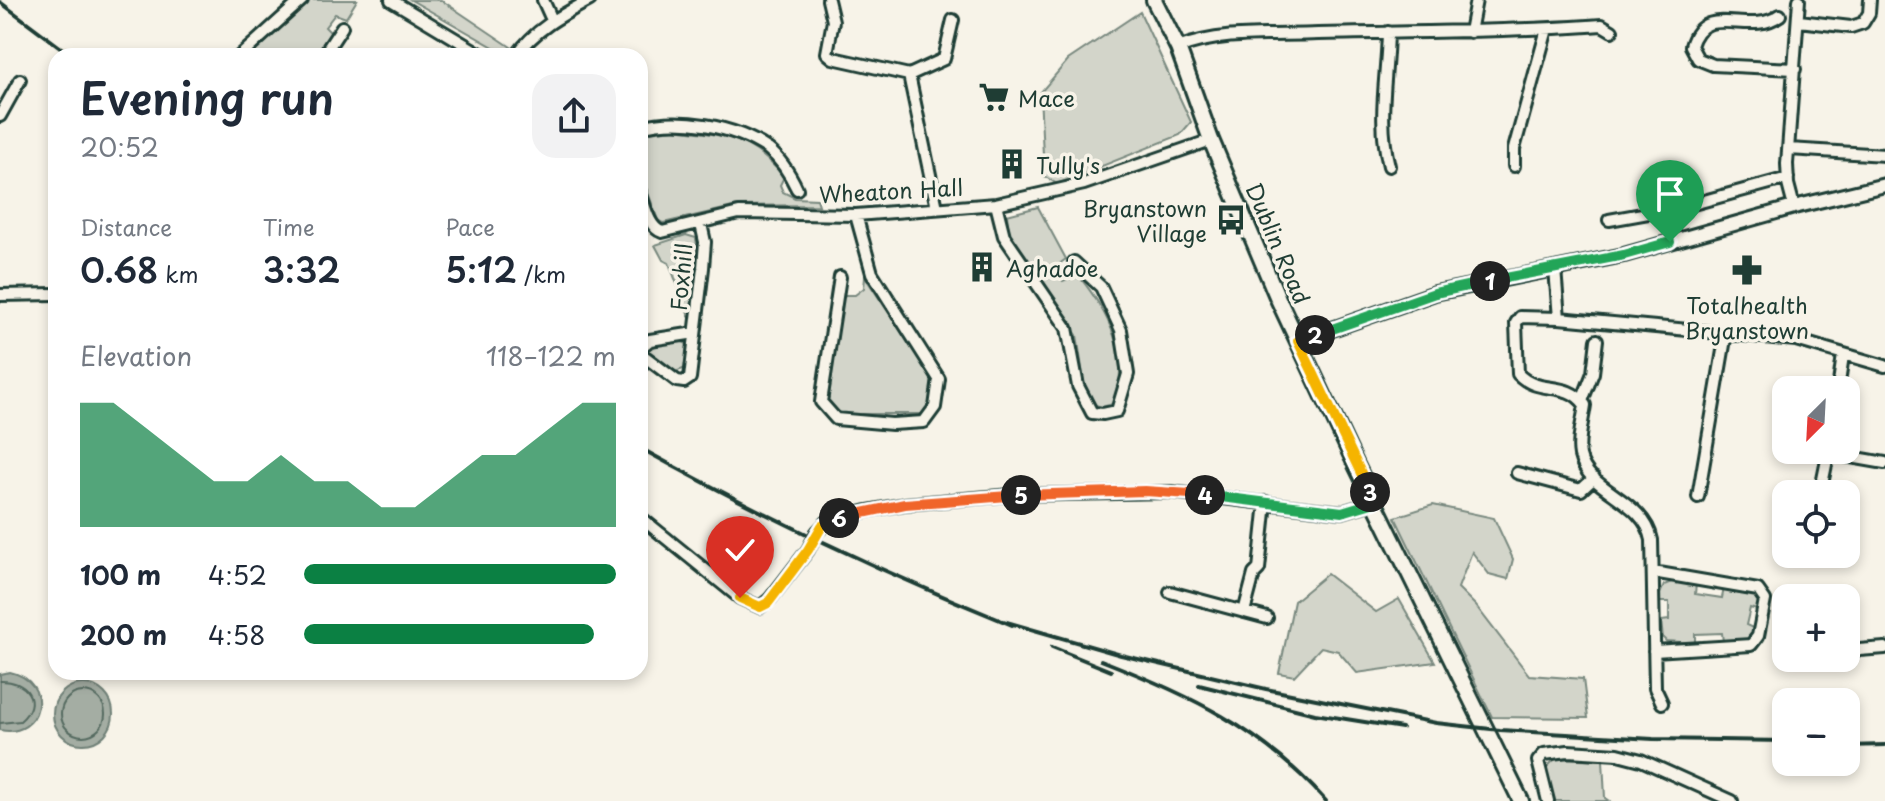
<!DOCTYPE html>
<meta charset="utf-8">
<style>
body{margin:0;font-family:"Playpen Sans",sans-serif;background:#f2f2f3;color:#1f2937;height:100vh;display:flex;flex-direction:column;font-size:30px;white-space:nowrap}
*{box-sizing:border-box;margin:0}
p{font-size:26px;color:#747a83}
.icon{flex:none;width:44px;height:44px;fill:none;stroke:currentColor;stroke-width:2;stroke-linecap:round;stroke-linejoin:round}
.map{position:relative;flex:1;overflow:hidden}
.panel{position:absolute;left:48px;top:48px;width:600px;height:632px;display:flex;flex-direction:column;background:#fff;border-radius:24px;box-shadow:0 4px 12px #0003}
.panel>*{flex:none}
.needle{width:52px;rotate:204deg}
.tools{position:absolute;left:1772px;top:376px;display:grid;gap:16px}
.tools a{display:grid;place-items:center;width:88px;height:88px;border-radius:16px;background:#fff;box-shadow:0 4px 12px #0003;font-size:40px}
.pin{position:absolute;display:grid;place-items:center;width:68px;height:68px;color:#fff;margin:-82px -34px;border-radius:50% 50% 50% 0;rotate:-45deg;box-shadow:0 0 8px #0007}
.pin .icon{rotate:45deg}
.km{position:absolute;width:40px;height:40px;margin:-20px;border-radius:50%;background:#222;color:#fff;font-size:22px;line-height:40px;text-align:center}
.round{display:grid;place-items:center;flex:none;width:84px;height:84px;border-radius:24px;background:#f2f2f3}
.summary{display:flex;align-items:center;justify-content:space-between;height:136px;padding:0 32px}
h1{font-size:44px;font-weight:600;line-height:60px}
.stats{display:grid;grid-template-columns:repeat(3,1fr);gap:12px;height:136px;padding:8px 32px}
.stats div{display:grid;align-content:center}
.stats b{font-size:34px;font-weight:600}
.stats small{font-size:22px;font-weight:400}
.stats p{font-size:22px}
.chart{height:224px;padding:16px 32px}
.chart p{display:flex;justify-content:space-between}
.chart svg{width:100%;height:144px;margin-top:8px;fill:#0b8043;opacity:.7}
ul{padding:0 32px;list-style:none;font-size:26px}
li{display:grid;grid-template-columns:128px 96px 1fr;align-items:center;height:60px}
li i{height:20px;border-radius:10px;background:#0b8043}
.map>svg:first-child{display:block}
.green{fill:#d3d5ca;stroke:#79897f;stroke-width:2}
.water{fill:#a4ada3;stroke:#6f8077;stroke-width:2}
.lines{fill:none;stroke-linecap:round;stroke-linejoin:round}
.shore{stroke:#546a60;stroke-width:2}
.minor-casing{stroke:#1f3d34;stroke-width:16}
.tertiary-casing{stroke:#1f3d34;stroke-width:18}
.secondary-casing{stroke:#1f3d34;stroke-width:20}
.minor{stroke:#f7f3e8;stroke-width:10}
.tertiary{stroke:#f7f3e8;stroke-width:12}
.secondary{stroke:#f7f3e8;stroke-width:14}
.rail{stroke:#1f3d34;stroke-width:4}
.minor-bridge-casing{stroke:#1f3d34;stroke-width:16;stroke-linecap:butt}
.minor-bridge{stroke:#f7f3e8;stroke-width:10}
.split-1-casing{stroke:#fff;stroke-width:16}
.split-2-casing{stroke:#fff;stroke-width:16}
.split-3-casing{stroke:#fff;stroke-width:16}
.split-4-casing{stroke:#fff;stroke-width:16}
.split-5-casing{stroke:#fff;stroke-width:16}
.split-6-casing{stroke:#fff;stroke-width:16}
.split-7-casing{stroke:#fff;stroke-width:16}
.split-1{stroke:#22a559;stroke-width:10}
.split-2{stroke:#22a559;stroke-width:10}
.split-3{stroke:#f5b400;stroke-width:10}
.split-4{stroke:#22a559;stroke-width:10}
.split-5{stroke:#f0652b;stroke-width:10}
.split-6{stroke:#f0652b;stroke-width:10}
.split-7{stroke:#f5b400;stroke-width:10}
.labels{text-anchor:middle;dominant-baseline:central;stroke-width:7;stroke-linejoin:round;paint-order:stroke}
.poi-label{font-size:22px;fill:#1f3d34;stroke:#f7f3e8;text-anchor:start}
.street-label{font-size:22px;fill:#1f3d34;stroke:#f7f3e8}
</style>
<div class="map">
<svg width="1885" height="801" viewBox="0 0 1885 801">
<rect width="100%" height="100%" fill="#f7f3e8"/>
<filter id="ink" filterUnits="userSpaceOnUse"><feTurbulence type="fractalNoise" baseFrequency=".0125" numOctaves="2"/><feDisplacementMap in="SourceGraphic" scale="16" xChannelSelector="R" yChannelSelector="G"/><feConvolveMatrix kernelMatrix="1 2 1 2 8 2 1 2 1" color-interpolation-filters="sRGB"/></filter>
<g filter="url(#ink)">
<path class="green" d="M310,0h47l-11,18 -11,-4 -10,13 8,8 -15,21h-68z
M411,0h30l70,47 -7,6z
M1140,12l51,110 -11,13 -123,49 -13,-8 -4,-83 28,-33z
M674,129c50,6 76,7 110,48l-4,8 3,7 12,6 22,1 2,6 -82,1 -74,17 -5,-3 -18,-49v-38z
M1038,207l28,52 -11,8 8,14 15,-6c29,35 55,83 35,129l-11,3 -10,-3 -8,-22 -7,-47 -68,-101 -2,-19z
M686,235l10,3 2,14 -7,69 -22,-58 -6,-3 -8,-15z
M865,277l67,101 -1,23 -7,13h-80l-10,-4 -6,-9 15,-106h12l9,-7z
M678,340l9,4 -1,24 -11,4 -26,-16 -1,-6 3,-4z
M1433,505l61,13 19,41 -5,20 -19,-5 -17,-22 -14,36 18,18 53,69 54,4 5,39 -96,-1 -97,-200z
M1327,574l49,38 23,-13 36,63 -78,11 -19,-22 -17,-4 -27,29 -15,-3 15,-72z
M1674,581l22,3 -1,10 27,4 2,-10 31,6 5,8v9l-10,-3 -4,17 9,4c-5,15 -17,13 -32,13l-1,-9 -27,1v9l-29,-2 -3,-3 -2,-17 8,-1v-18h-9v-8l4,-9z
M1556,758l47,2 2,38 4,3h-55l-7,-18 -1,-15z"/>
<path class="water" d="M10,672c45,10 32,67 -10,58v-56z
M53 714a30 30 0 1 1 60 0a30 30 0 1 1-60 0Z"/>
<g class="lines">
<path class="shore" d="M0,681c26,-1 43,20 20,40l-20,2
M61 714a22 22 0 1 1 44 0a22 22 0 1 1-44 0Z"/>
<g class="minor-casing">
<path id="minor" d="M391,0l93,56
M543,0l9,20
M828,0l5,21 -6,32 6,5 76,17 35,-16 9,-39
M1780,15c-31,23 -76,-15 -89,31l7,13 15,6 82,4
M1799,21l52,6 12,-4 6,-10 1,-13
M1388,32c-1,48 -11,87 1,134
M1470,32l6,-32
M1178,48c44,-17 95,-12 140,-14 90,-2 180,-2 270,-8l14,-1 10,6
M240,56l62,-56
M323,56l19,-29
M516,56c19,-27 46,-41 74,-56
M909,75l28,133
M0,116l20,-36
M640,127c39,-11 95,-1 128,22 14,11 22,25 29,40
M1789,149l96,6
M1514,166v-17l33,-120
M640,192c5,13 8,35 22,40l77,-19 117,2 140,-11 88,-20 127,-44
M996,204l8,32 63,92 11,58 14,27 11,1 14,-3 11,-37 -7,-44 -20,-43 -27,-25
M1794,207l-6,-23 -1,-20 12,-164
M1609,220l73,-13 106,-29
M1555,269l4,49
M840,277l-19,125 15,17 56,5 32,-2 11,-15 4,-28 -67,-106 -16,-58
M0,295l56,-1
M640,348l10,-8 45,-7
M640,353l37,28 7,1 6,-4 13,-110 2,-26 -4,-18
M1838,390l5,-35
M1582,401l11,-28 4,-33
M1828,453l57,10
M1517,473l64,17 13,-12
M1820,494l9,-44
M1698,497l28,-164
M640,517l100,81 20,9 10,-8
M817,532l11,-11 39,-10 38,-7 107,-9 159,-3 171,20 33,-10
M1653,572l105,18 7,10 -7,36 -7,9 -97,6
M1170,592l97,26
M1244,612l10,-38 5,-5 7,-67
M1846,651l39,-3
M1662,703l-7,-15 -3,-148c-8,-41 -64,-48 -72,-84 -3,-15 3,-36 5,-51 -19,-26 -46,-9 -67,-31l-2,-51 4,-6 39,1 237,22 89,26
M1548,801l-10,-40 6,-7 24,-3 50,3 23,6 91,41"/>
</g>
<g class="tertiary-casing">
<path id="tertiary" d="M1298,341l137,-48 189,-38 170,-48 91,-22"/>
</g>
<g class="secondary-casing">
<path id="secondary" d="M1154,0l24,48 33,92 68,161 77,164 165,336"/>
</g>
<use href="#minor" class="minor"/>
<use href="#tertiary" class="tertiary"/>
<use href="#secondary" class="secondary"/>
<path class="rail" d="M0,2l72,54
M640,448c121,67 244,125 372,177
M1003,621l118,34 145,34 170,34 64,7 153,9 133,2
M1052,647l59,24
M1101,660c89,35 160,68 225,141
M1199,685l116,29 87,14
M1846,746l39,-1"/>
<g class="minor-bridge-casing">
<path id="minor-bridge" d="M770,599l38,-49 9,-18"/>
</g>
<use href="#minor-bridge" class="minor-bridge"/>
</g>
</g>
<g class="lines" filter="url(#ink)">
<g class="split-1-casing">
<path id="split-1" d="M1490,281l134,-26 46,-13"/>
</g>
<g class="split-2-casing">
<path id="split-2" d="M1315,335l120,-42 55,-12"/>
</g>
<g class="split-3-casing">
<path id="split-3" d="M1315,335l-17,6 72,151"/>
</g>
<g class="split-4-casing">
<path id="split-4" d="M1205,495l137,17 33,-10 -5,-10"/>
</g>
<g class="split-5-casing">
<path id="split-5" d="M1021,495l124,-4 60,4"/>
</g>
<g class="split-6-casing">
<path id="split-6" d="M839,518l66,-14 116,-9"/>
</g>
<g class="split-7-casing">
<path id="split-7" d="M740,598l20,9 8,-4 40,-53 14,-24 17,-8"/>
</g>
<use href="#split-1" class="split-1"/>
<use href="#split-2" class="split-2"/>
<use href="#split-3" class="split-3"/>
<use href="#split-4" class="split-4"/>
<use href="#split-5" class="split-5"/>
<use href="#split-6" class="split-6"/>
<use href="#split-7" class="split-7"/>
</g>
<defs>
<g id="supermarket-bare" transform="scale(2.4)"><path d="M-6-5.5h2.5l.6 2H6L4.5 2H-2.5L-4.4-4H-6ZM-1.5 3.2a1.3 1.3 0 1 0 .1 0ZM3 3.2a1.3 1.3 0 1 0 .1 0Z" fill="#1f3d34" stroke="#f7f3e8" stroke-width="2.5" paint-order="stroke"/></g>
<g id="building-bare" transform="scale(2.4)"><path d="M-4-6H4V6H1V3H-1V6H-4ZM-2.5-4.3h1.7v1.8h-1.7ZM.8-4.3h1.7v1.8H.8ZM-2.5-1h1.7V.8h-1.7ZM.8-1h1.7V.8H.8Z" fill="#1f3d34" stroke="#f7f3e8" stroke-width="2.5" paint-order="stroke"/></g>
<g id="bus-bare" transform="scale(2.4)"><path d="M-5-6H5V4H4V6H2V4H-2V6H-4V4H-5ZM-3.5-4V0h7V-4ZM-3.5 1.2v1.5H-2V1.2ZM2 1.2v1.5H3.5V1.2Z" fill="#1f3d34" stroke="#f7f3e8" stroke-width="2.5" paint-order="stroke"/></g>
<g id="pharmacy-bare" transform="scale(2.4)"><path d="M-2-6h4v4h4v4h-4v4h-4v-4h-4v-4h4Z" fill="#1f3d34" stroke="#f7f3e8" stroke-width="2.5" paint-order="stroke"/></g>
</defs>
<g fill-rule="evenodd">
<use href="#supermarket-bare" x="994" y="97"/>
<use href="#building-bare" x="1012" y="164"/>
<use href="#bus-bare" x="1231" y="220"/>
<use href="#building-bare" x="982" y="267"/>
<use href="#pharmacy-bare" x="1747" y="270"/>
</g>
<g class="labels">
<g class="poi-label">
<text x="1018" y="97">Mace</text>
<text x="1036" y="164">Tully's</text>
<text x="1207" y="207" text-anchor="end">Bryanstown<tspan x="1207" dy="25">Village</tspan></text>
<text x="1006" y="267">Aghadoe</text>
<text x="1747" y="304" text-anchor="middle">Totalhealth<tspan x="1747" dy="25">Bryanstown</tspan></text>
</g>
<g class="street-label">
<text transform="translate(891 190) rotate(-3)">Wheaton Hall</text>
<text transform="translate(1279 243) rotate(67)">Dublin Road</text>
<text transform="translate(680 277) rotate(-85)">Foxhill</text>
</g>
</g>
</svg>
<div class="tools">
<a><svg class="needle" viewBox="-14 -14 28 28"><path d="M0-13l5 13h-10z" fill="#e53935"/><path d="M0 13l5-13h-10z" fill="#747a83"/></svg></a>
<a><svg class="icon" aria-label="locate" viewBox="0 0 24 24"><circle cx="12" cy="12" r="6"/><path d="M12 2v4M12 18v4M2 12h4M18 12h4"/></svg></a>
<a>+</a>
<a>−</a>
</div>
<div class="pin" style="left:1670px;top:242px;background:#1e9e55"><svg class="icon" aria-label="arrive" viewBox="0 0 24 24"><path d="M6 21V4h12l-3 4 3 4H6"/></svg></div>
<div class="pin" style="left:740px;top:598px;background:#d93025"><svg class="icon" aria-label="check" viewBox="0 0 24 24"><path d="M5 12l5 5 9-10"/></svg></div>
<b class="km" style="left:1490px;top:281px">1</b>
<b class="km" style="left:1315px;top:335px">2</b>
<b class="km" style="left:1370px;top:492px">3</b>
<b class="km" style="left:1205px;top:495px">4</b>
<b class="km" style="left:1021px;top:495px">5</b>
<b class="km" style="left:839px;top:518px">6</b>
<section class="panel">
<div class="summary"><div><h1>Evening run</h1><p>20:52</p></div><a class="round"><svg class="icon" aria-label="share" viewBox="0 0 24 24"><path d="M12 15V3M7 8l5-5 5 5M5 13v7h14v-7"/></svg></a></div>
<div class="stats">
<div><p>Distance</p><b>0.68<small> km</small></b></div>
<div><p>Time</p><b>3:32</b></div>
<div><p>Pace</p><b>5:12<small> /km</small></b></div>
</div>
<div class="chart"><p><span>Elevation</span>118–122 m</p>
<svg viewBox="0 0 160 44" preserveAspectRatio="none"><path d="M0 44V6L10 6L20 14L30 22L40 30L50 30L60 22L70 30L80 30L90 38L100 38L110 30L120 22L130 22L140 14L150 6L160 6V44z"/></svg>
</div>
<ul>
<li><b>100 m</b>4:52<i style="width:100%"></i></li>
<li><b>200 m</b>4:58<i style="width:93%"></i></li>
</ul>
</section>
</div>
